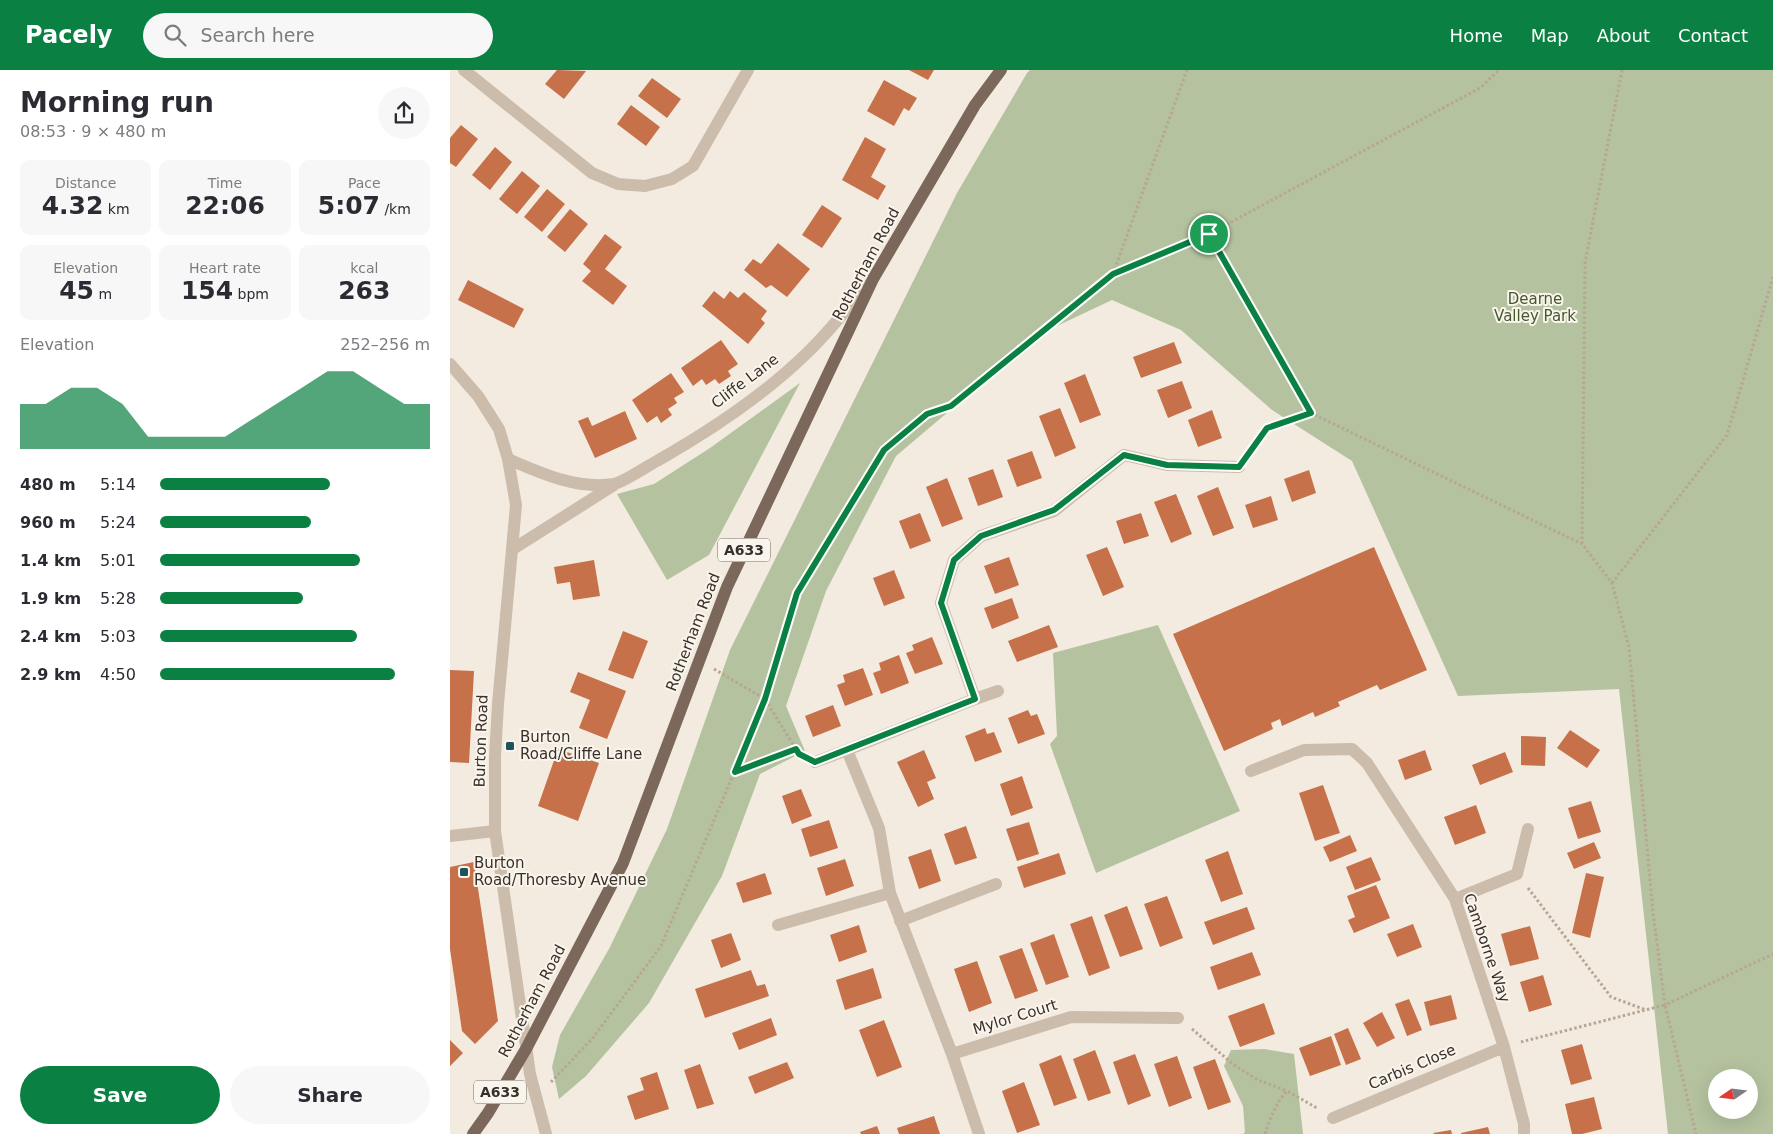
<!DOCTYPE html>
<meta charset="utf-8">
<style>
body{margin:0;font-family:"DejaVu Sans",sans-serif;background:#f7f7f7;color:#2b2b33;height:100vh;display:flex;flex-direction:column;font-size:19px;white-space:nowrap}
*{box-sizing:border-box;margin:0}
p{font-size:16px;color:#7c7c81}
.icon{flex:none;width:28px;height:28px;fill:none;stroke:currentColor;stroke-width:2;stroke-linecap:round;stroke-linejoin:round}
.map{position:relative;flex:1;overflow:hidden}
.panel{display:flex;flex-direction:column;background:#fff;width:450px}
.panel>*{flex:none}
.needle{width:32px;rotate:256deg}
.tools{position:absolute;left:1258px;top:999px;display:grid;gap:10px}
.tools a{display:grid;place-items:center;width:50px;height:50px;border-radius:50%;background:#fff;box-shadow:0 5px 20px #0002;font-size:25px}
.pin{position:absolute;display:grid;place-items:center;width:42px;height:42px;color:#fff;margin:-21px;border:2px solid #fff;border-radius:50%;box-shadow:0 1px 5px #0007}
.round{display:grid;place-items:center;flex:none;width:52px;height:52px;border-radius:26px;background:#f7f7f7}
.headline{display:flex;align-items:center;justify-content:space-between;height:85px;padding:0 20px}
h1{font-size:28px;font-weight:700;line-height:38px}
.metrics{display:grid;grid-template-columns:repeat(3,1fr);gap:8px;height:85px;padding:5px 20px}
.metrics div{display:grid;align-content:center;border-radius:10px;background:#f7f7f7;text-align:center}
.metrics b{font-size:25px;font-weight:700}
.metrics small{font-size:14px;font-weight:400}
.metrics p{font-size:14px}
.chart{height:140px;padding:10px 20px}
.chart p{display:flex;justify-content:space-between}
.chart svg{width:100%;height:90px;margin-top:5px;fill:#0b8043;opacity:.7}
.cta{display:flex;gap:10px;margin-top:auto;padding:10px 20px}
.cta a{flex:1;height:58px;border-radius:30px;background:#0b8043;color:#fff;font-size:20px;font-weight:700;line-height:58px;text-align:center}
.cta a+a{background:#f7f7f7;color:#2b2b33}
ul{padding:0 20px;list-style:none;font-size:16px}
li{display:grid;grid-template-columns:80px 60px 1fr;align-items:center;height:38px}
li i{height:12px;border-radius:6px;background:#0b8043}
header{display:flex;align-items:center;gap:30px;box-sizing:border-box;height:70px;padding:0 25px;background:#0b8043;color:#fff}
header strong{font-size:24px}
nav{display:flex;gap:28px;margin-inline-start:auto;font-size:18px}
.search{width:350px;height:45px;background:#f7f7f7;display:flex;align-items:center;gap:12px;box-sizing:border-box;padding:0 18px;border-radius:28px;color:#7c7c81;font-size:19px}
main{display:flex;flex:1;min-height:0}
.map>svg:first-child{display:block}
.green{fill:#b4c29f;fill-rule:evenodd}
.building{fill:#c6714a}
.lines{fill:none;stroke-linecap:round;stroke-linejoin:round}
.path{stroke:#b7a695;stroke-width:3;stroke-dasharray:2.5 2.5;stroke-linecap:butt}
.service{stroke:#ccbcab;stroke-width:12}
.minor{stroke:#ccbcab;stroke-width:12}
.tertiary{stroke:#ccbcab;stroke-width:12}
.primary{stroke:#7b685b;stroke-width:12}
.route-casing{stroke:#fff;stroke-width:10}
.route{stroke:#0b8043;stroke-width:6}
.poi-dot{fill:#1f535b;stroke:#faf5ec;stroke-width:2}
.labels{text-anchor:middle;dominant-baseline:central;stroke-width:4;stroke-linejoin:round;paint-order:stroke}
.shield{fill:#faf5ec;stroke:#736b64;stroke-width:1}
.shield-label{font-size:14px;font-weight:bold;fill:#39302a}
.street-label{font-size:15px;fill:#39302a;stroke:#faf5ec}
.park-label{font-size:15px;fill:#45582e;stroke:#faf5ec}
.poi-label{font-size:15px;fill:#39302a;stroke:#faf5ec;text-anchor:start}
</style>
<header>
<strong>Pacely</strong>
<div class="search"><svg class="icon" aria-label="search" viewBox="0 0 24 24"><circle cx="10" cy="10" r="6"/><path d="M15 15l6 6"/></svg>Search here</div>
<nav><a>Home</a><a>Map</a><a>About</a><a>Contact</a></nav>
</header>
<main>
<section class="panel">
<div class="headline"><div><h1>Morning run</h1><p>08:53 · 9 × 480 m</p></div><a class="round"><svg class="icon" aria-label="share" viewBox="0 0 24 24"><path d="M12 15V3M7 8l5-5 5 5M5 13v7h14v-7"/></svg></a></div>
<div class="metrics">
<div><p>Distance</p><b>4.32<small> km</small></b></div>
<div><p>Time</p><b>22:06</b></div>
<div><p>Pace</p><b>5:07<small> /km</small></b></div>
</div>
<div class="metrics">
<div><p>Elevation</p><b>45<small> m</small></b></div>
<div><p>Heart rate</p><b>154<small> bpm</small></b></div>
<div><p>kcal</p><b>263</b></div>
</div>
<div class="chart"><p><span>Elevation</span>252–256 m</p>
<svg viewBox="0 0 160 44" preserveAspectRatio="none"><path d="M0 44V22L10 22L20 14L30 14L40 22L50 38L60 38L70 38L80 38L90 30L100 22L110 14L120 6L130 6L140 14L150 22L160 22V44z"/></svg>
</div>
<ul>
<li><b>480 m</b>5:14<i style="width:63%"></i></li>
<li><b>960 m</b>5:24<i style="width:56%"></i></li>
<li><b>1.4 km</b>5:01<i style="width:74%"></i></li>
<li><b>1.9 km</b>5:28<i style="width:53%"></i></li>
<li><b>2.4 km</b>5:03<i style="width:73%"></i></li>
<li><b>2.9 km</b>4:50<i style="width:87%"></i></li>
</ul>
<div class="cta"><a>Save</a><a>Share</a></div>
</section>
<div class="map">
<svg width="1323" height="1064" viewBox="0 0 1323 1064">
<rect width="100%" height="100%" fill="#f3ebdf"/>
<path class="green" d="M580,0h743v1064h-105l-49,-445 -161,7 -106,-235 -80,-51 -91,-80 -69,-30 -72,34 -144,122 -70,135 -40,115 19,45 -45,23 -38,102 -73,127 -63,73 -27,23 -7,-32 8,-32 50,-88 57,-118 63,-179 227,-457 70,-120zM1266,1008h33v32h-33z
M350,313l-91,172 -42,25 -50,-86 37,-10 56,-36z
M708,555l82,186 -144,62 -46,-129 7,-8 -4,-83z
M814,979l30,5 9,80h-60l2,-2 -2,-26 -19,-40 7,-16z"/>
<path class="building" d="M107,0l29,1 -22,28 -19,-15z
M459,0h25l-6,10z
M202,8l29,21 -14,19 -29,-22z
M434,10l33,18 -8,13 -5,-3 -10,18 -27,-15z
M181,35l29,22 -14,19 -29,-22z
M11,55l17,14 -22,28 -6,-4v-25z
M415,67l21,12 -15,28 15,9 -8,14 -36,-20z
M45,77l17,15 -22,28 -18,-15z
M72,101l18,15 -23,28 -18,-15z
M97,119l18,15 -23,28 -18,-15z
M372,135l20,13 -20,30 -20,-13z
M120,139l18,15 -23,28 -18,-15z
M155,164l17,13 -17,22 22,17 -14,19 -31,-24 9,-10 -8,-7z
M328,173l32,26 -23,28 -16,-12 -5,3 -22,-18 9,-11 8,5z
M18,210l56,29 -10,19 -56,-28z
M264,221l10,8 6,-8 8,7 6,-6 23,19 -6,8 4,4 -17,21 -46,-38z
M271,270l17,24 -10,7 3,5 -12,8 -4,-5 -9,6 -4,-6 -9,7 -12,-18z
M724,272l8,21 -41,15 -8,-21z
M221,303l13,19 -10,6 3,5 -9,6 4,6 -11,8 -4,-7 -10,7 -15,-23z
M635,304l16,41 -21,8 -16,-40z
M732,311l10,27 -24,10 -11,-28z
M610,338l16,40 -21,9 -16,-41z
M762,340l10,28 -24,9 -10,-27z
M175,341l12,28 -42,19 -17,-37 10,-4 4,9z
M582,381l10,27 -25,9 -10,-27z
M543,399l10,28 -25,9 -10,-28z
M859,400l7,23 -24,9 -8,-23z
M497,408l16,41 -21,8 -16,-40z
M768,417l16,41 -21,8 -16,-40z
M726,424l16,40 -21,9 -17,-41z
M821,426l7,24 -25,8 -8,-23z
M470,443l11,28 -21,8 -11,-28z
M691,443l8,23 -25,8 -8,-23z
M657,477l17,40 -21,9 -17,-41z
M924,477l53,123 -47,20 -3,-5 -39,17 2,4 -25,11 -2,-5 -31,14 -2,-7 -9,4 2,6 -49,22 -51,-117z
M559,487l10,28 -24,9 -11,-28z
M144,490l6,36 -27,4 -3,-18 -13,2 -3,-17z
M444,500l11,28 -21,8 -11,-28z
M562,528l7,20 -27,11 -8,-21z
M599,555l9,22 -41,15 -9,-21z
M173,561l25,10 -15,38 -25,-9z
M482,567l11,27 -28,10 -9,-21 8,-3 -2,-5z
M449,585l10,28 -28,11 -8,-21 8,-3 -2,-7z
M413,598l10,27 -28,11 -8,-21 8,-3 -2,-7z
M0,600l24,1 -5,92 -19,-1z
M128,602l48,19 -19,48 -28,-11 11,-28 -20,-8z
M383,635l8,21 -28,11 -8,-21z
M578,640l3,6 6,-2 8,20 -27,10 -10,-26z
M535,658l2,6 7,-2 8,20 -27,10 -10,-26z
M1120,660l30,20 -13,18 -30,-20z
M1071,666l25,1 -1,29 -24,-1z
M108,679l41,14 -21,58 -40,-15z
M474,680l12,28 -9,4 7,17 -16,8 -21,-45z
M975,680l7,20 -27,10 -7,-20z
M1055,682l8,20 -33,13 -8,-20z
M572,706l11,32 -22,8 -11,-32z
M873,715l17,48 -25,8 -16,-48z
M351,719l11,27 -20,8 -10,-28z
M1141,731l10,31 -23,7 -10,-31z
M1026,735l10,28 -31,12 -11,-28z
M379,750l9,28 -28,9 -9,-28z
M579,752l10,32 -22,7 -11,-32z
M516,756l11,32 -22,7 -11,-31z
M900,765l7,16 -27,11 -7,-15z
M1144,772l7,16 -27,11 -7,-16z
M481,779l10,32 -22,8 -11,-32z
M778,781l15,43 -22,8 -16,-42z
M609,783l7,21 -42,14 -7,-21z
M921,787l10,23 -26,10 -9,-23z
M395,789l9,27 -28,10 -9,-28z
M24,792l24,159 -23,23 -13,-13 -12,-82v-82z
M315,803l7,21 -29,9 -7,-20z
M1136,803l18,4 -14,61 -18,-5z
M926,815l14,33 -36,15 -6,-13 7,-3 -8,-21z
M717,826l16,42 -23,9 -16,-43z
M677,836l16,43 -23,8 -16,-42z
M797,837l8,22 -42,16 -9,-23z
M642,846l18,52 -21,8 -19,-52z
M963,854l9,23 -25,10 -10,-23z
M409,855l8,27 -28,10 -9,-27z
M1080,856l9,33 -29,7 -9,-32z
M281,863l10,27 -20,8 -10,-28z
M604,864l15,43 -23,8 -16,-42z
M572,878l16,43 -23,8 -16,-43z
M802,882l9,23 -43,15 -8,-23z
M527,891l15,42 -23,9 -15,-43z
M423,898l9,30 -37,12 -9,-30z
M301,900l6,16 8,-2 4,12 -64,22 -10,-29z
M1093,905l9,30 -23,7 -9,-30z
M1001,925l6,24 -27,7 -6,-24z
M959,929l13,31 -15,6 -12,-32z
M814,933l11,31 -35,13 -12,-31z
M932,942l13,26 -18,9 -14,-24z
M321,948l6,17 -38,15 -7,-17z
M434,950l18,47 -25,10 -18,-47z
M898,958l13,31 -15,6 -12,-31z
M881,966l10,29 -31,11 -11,-28z
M0,970l13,13 -13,13z
M1132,974l10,35 -21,6 -10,-35z
M645,980l16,43 -23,8 -15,-42z
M685,984l16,42 -23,9 -15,-43z
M611,985l16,43 -23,8 -15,-42z
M727,986l15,42 -23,9 -15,-43z
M765,989l16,43 -23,8 -15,-43z
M337,992l7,16 -39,16 -7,-17z
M250,994l14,40 -17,5 -13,-39z
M207,1002l12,37 -34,11 -8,-24 17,-6 -4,-12z
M574,1012l16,43 -23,8 -15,-42z
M1144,1027l8,32 -20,5h-10l-7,-30z
M484,1046l6,18h-41l-2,-6z
M427,1056l3,8h-19l-1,-2z
M1038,1057l2,7h-29v-1z
M1001,1060l1,4h-18l-1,-1z"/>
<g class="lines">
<path class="path" d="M759,164l271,-146 19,-18
M663,204l74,-204
M800,382l17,-24 44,-15 271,131 30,39 17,64 24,266 12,92 108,-51
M1132,474l3,-281 37,-193
M1162,513l115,-148 46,-158
M264,599l51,30 34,55
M285,701l61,-22
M1078,818l83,109 35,13
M742,959l42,36 24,15 29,11
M1071,972l144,-37 31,129
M101,1012l41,-43 69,-93 104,-247 32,-106 87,-142 43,-37 24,-8 162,-131 96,-41 102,179
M815,1064c5,-16 11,-31 22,-43l30,17"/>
<path class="service" d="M801,701l53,-21 48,-1 15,14"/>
<path class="minor" d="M14,0l128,103 26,11 27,2 27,-7 21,-13 55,-96
M58,389c32,14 70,31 106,25 10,-2 33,-18 43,-23 53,-30 107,-66 150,-108 22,-21 41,-46 61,-68
M63,479l101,-64
M525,629l23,-8
M365,692l32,-12
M917,693l88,136 49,148 20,77v10
M0,766l45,-5
M1005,829l62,-25 11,-45
M450,851l96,-37
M328,855l112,-32
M502,984l119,-37 107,1
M883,1048l171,-71
M529,1064l-27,-80 -62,-161 -11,-65 -32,-78 128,-51 -34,-96 13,-43 27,-24 73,-25 70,-56 43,10 72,2"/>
<path class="tertiary" d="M0,294l28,32 21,33 9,30 8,46 -18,199 -3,52v75l35,243 16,60"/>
<path class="primary" d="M23,1064l15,-21 38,-64 97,-186 104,-276 146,-308 102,-174 26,-35"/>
</g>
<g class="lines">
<g class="route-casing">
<path id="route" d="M759,164l102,179 -44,15 -28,39 -72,-2 -43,-10 -70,55 -73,26 -27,24 -13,43 34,96 -160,63 -16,-8 -3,-5 -61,23 30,-73 32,-106 87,-143 43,-36 24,-8 162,-132z"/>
</g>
<use href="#route" class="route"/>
</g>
<g class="poi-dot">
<rect x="55" y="671" width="10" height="10" rx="2.5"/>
<rect x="9" y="797" width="10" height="10" rx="2.5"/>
</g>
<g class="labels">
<g class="shield">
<rect x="268" y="468.5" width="52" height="23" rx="4"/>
<rect x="24" y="1010.5" width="52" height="23" rx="4"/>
</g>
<g class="shield-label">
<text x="294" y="480">A633</text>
<text x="50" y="1022">A633</text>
</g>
<g class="street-label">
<text transform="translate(416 194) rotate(-62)">Rotherham Road</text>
<text transform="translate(295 311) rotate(-37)">Cliffe Lane</text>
<text transform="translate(243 562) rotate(-69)">Rotherham Road</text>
<text transform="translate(31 671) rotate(-88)">Burton Road</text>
<text transform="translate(1037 878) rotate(71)">Camborne Way</text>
<text transform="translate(82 931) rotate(-62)">Rotherham Road</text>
<text transform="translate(565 947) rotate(-17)">Mylor Court</text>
<text transform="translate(962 997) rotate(-23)">Carbis Close</text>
</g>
<g class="park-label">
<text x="1085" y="229">Dearne<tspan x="1085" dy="17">Valley Park</tspan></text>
</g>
<g class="poi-label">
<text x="70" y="667">Burton<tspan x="70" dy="17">Road/Cliffe Lane</tspan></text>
<text x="24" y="793">Burton<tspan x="24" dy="17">Road/Thoresby Avenue</tspan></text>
</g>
</g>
</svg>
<div class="tools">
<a><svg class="needle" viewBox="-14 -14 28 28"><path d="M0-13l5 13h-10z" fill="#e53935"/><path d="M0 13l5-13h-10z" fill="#7c7c81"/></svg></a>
</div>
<div class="pin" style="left:759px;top:164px;background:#1e9e55"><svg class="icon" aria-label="arrive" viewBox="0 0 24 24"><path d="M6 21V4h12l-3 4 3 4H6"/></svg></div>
</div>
</main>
